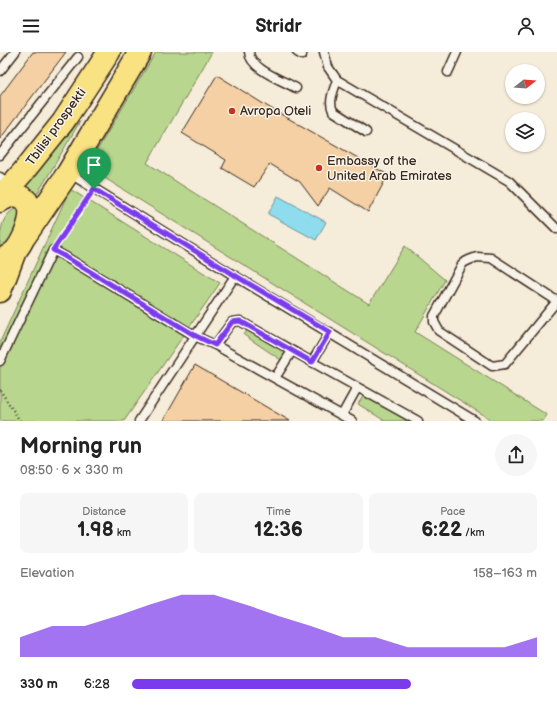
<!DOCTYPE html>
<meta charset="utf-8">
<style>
body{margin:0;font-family:"Balsamiq Sans",sans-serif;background:#f6f6f6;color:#222;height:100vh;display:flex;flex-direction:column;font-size:15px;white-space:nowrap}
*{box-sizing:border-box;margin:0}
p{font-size:13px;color:#767676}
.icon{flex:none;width:22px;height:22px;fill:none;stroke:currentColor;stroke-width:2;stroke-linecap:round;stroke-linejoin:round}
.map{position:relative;height:369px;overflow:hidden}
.sheet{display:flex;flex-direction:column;background:#fff;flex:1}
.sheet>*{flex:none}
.needle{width:26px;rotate:73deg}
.controls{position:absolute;left:505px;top:12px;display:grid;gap:8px}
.controls a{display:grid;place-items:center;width:40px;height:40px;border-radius:50%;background:#fff;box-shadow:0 1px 3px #0004;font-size:20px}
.pin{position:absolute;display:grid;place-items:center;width:34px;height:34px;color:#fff;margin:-41px -17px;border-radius:50% 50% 50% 0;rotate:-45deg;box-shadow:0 0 4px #0007}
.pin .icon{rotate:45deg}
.round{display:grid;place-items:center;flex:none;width:42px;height:42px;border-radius:21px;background:#f6f6f6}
.summary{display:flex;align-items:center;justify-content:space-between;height:68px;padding:0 20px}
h1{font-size:22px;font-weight:600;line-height:30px}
.figures{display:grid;grid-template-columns:repeat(3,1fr);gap:6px;height:68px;padding:4px 20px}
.figures div{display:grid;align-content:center;border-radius:8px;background:#f6f6f6;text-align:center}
.figures b{font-size:20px;font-weight:600}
.figures small{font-size:11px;font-weight:400}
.figures p{font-size:11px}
.chart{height:112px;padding:8px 20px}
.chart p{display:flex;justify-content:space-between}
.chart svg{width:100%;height:72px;margin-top:4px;fill:#7c3aed;opacity:.7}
ul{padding:0 20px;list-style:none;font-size:13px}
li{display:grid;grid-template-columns:64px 48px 1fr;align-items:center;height:30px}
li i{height:10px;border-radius:5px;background:#7c3aed}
header{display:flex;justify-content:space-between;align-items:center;height:52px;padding:0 20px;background:#fff;font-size:18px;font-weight:600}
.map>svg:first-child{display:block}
.green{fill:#b8d68e;stroke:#7a8056}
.water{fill:#8fdcee;stroke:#6d959b}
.building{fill:#f4d0a4;stroke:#3b2a1e}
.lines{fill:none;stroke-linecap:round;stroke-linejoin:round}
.lane-casing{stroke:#3b2a1e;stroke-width:11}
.primary-casing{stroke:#3b2a1e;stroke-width:25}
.path{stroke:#3b2a1e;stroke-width:2.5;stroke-dasharray:1 3;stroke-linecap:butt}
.lane{stroke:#f7f3e8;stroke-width:8}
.primary{stroke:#f8e281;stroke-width:22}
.route-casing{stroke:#fff;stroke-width:8}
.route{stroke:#7c3aed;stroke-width:5}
.poi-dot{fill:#c8321e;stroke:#f7f3e8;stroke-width:1.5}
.labels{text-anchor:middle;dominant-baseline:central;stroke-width:3;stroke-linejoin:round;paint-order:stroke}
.poi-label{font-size:13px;fill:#3b2a1e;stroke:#f7f3e8;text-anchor:start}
.street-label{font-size:13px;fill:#3b2a1e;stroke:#f7f3e8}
</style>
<header><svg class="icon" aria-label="menu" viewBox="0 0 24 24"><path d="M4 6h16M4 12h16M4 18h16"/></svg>Stridr<svg class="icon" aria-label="person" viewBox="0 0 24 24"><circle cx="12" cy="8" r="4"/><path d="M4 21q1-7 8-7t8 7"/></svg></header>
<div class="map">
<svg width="557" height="369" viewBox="0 0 557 369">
<rect width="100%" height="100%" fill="#f6ecda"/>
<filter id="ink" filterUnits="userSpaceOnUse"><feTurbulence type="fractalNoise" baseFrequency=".025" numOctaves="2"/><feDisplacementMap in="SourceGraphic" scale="8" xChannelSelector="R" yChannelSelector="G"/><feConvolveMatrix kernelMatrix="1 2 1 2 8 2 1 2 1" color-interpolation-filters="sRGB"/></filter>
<g filter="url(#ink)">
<path class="green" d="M156,0h56l-65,111 222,141 36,-58 40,34 -30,52 132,83 -4,6h-50l-406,-254z
M81,68l-45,76 -12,-12z
M70,137l150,94 -96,138h-124v-79z
M15,157h4l4,8 -13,23 -10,10c0,-17 0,-33 15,-41z
M251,272l38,25 -8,11 -37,-25z
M365,341l45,28h-25l-27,-17z"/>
<path class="water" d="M278,144l48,26 -10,18 -48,-26z"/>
<path class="building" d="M33,0h33l-66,87v-43z
M217,23l53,33 118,67 -20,37 -38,-24 -12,18 -18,-24 -30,-18 -16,23 -32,-19 4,-8 -44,-27z
M195,313l95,56h-127z"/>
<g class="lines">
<g class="lane-casing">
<path id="lane" d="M249,0c1,17 33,28 47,36
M297,0l5,3
M324,0l4,15 9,13 172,101 48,48
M0,19l15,-19
M448,20l9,-20
M337,28c-3,10 -9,21 -4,31l33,21
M0,103l78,-98
M69,121l166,103 240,145
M0,125l11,8
M477,205l14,1 66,43 -52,63 -13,2 -53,-35 -5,-9v-6l29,-53 6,-3z
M330,280l-18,30 106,59
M215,293l17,-23 8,-1 72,41
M0,309l53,-111 11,6 131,80 20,9 137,76
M275,326l17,-27
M342,363l15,-27
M139,369l96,-145"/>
</g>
<g class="primary-casing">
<path id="primary" d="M0,146l23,-26 40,-50 46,-70
M0,149c7,-4 13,-8 21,-4 19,8 4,42 -5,53 -4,4 -11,8 -16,11
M25,184l43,-63 72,-121
M0,239l15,-40"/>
</g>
<path class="path" d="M59,190l30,-44
M0,338l20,31"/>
<use href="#lane" class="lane"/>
<use href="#primary" class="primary"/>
</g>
</g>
<g class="lines" filter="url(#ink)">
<g class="route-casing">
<path id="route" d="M94,137l142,87 94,56 -18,30 -72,-41 -8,1 -17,23 -19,-9 -132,-80 -11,-6z"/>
</g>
<use href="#route" class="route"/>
</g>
<g class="poi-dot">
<circle cx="232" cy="59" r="4"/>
<circle cx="319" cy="116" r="4"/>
</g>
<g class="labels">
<g class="poi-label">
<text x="240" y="59">Avropa Oteli</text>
<text x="327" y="109">Embassy of the<tspan x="327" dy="15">United Arab Emirates</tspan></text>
</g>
<g class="street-label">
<text transform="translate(56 75) rotate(-54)">Tbilisi prospekti</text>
</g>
</g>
</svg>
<div class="controls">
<a><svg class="needle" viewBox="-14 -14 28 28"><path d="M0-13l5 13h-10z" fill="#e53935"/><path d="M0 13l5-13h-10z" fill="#767676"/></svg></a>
<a><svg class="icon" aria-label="layers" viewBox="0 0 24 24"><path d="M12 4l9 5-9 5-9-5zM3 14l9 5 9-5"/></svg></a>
</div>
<div class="pin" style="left:94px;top:137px;background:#1e9e55"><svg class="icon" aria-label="arrive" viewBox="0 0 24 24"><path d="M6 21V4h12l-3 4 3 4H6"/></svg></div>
</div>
<section class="sheet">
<div class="summary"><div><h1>Morning run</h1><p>08:50 · 6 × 330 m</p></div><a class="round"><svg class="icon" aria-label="share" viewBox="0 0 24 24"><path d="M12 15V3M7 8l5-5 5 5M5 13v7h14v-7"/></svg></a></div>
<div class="figures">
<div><p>Distance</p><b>1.98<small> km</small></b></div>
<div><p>Time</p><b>12:36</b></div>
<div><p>Pace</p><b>6:22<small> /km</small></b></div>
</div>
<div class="chart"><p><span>Elevation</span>158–163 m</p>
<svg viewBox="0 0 160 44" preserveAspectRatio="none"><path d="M0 44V32L10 25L20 25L30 19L40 12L50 6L60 6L70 12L80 19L90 25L100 32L110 32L120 38L130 38L140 38L150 38L160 32V44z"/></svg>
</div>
<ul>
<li><b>330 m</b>6:28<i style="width:69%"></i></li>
</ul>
</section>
